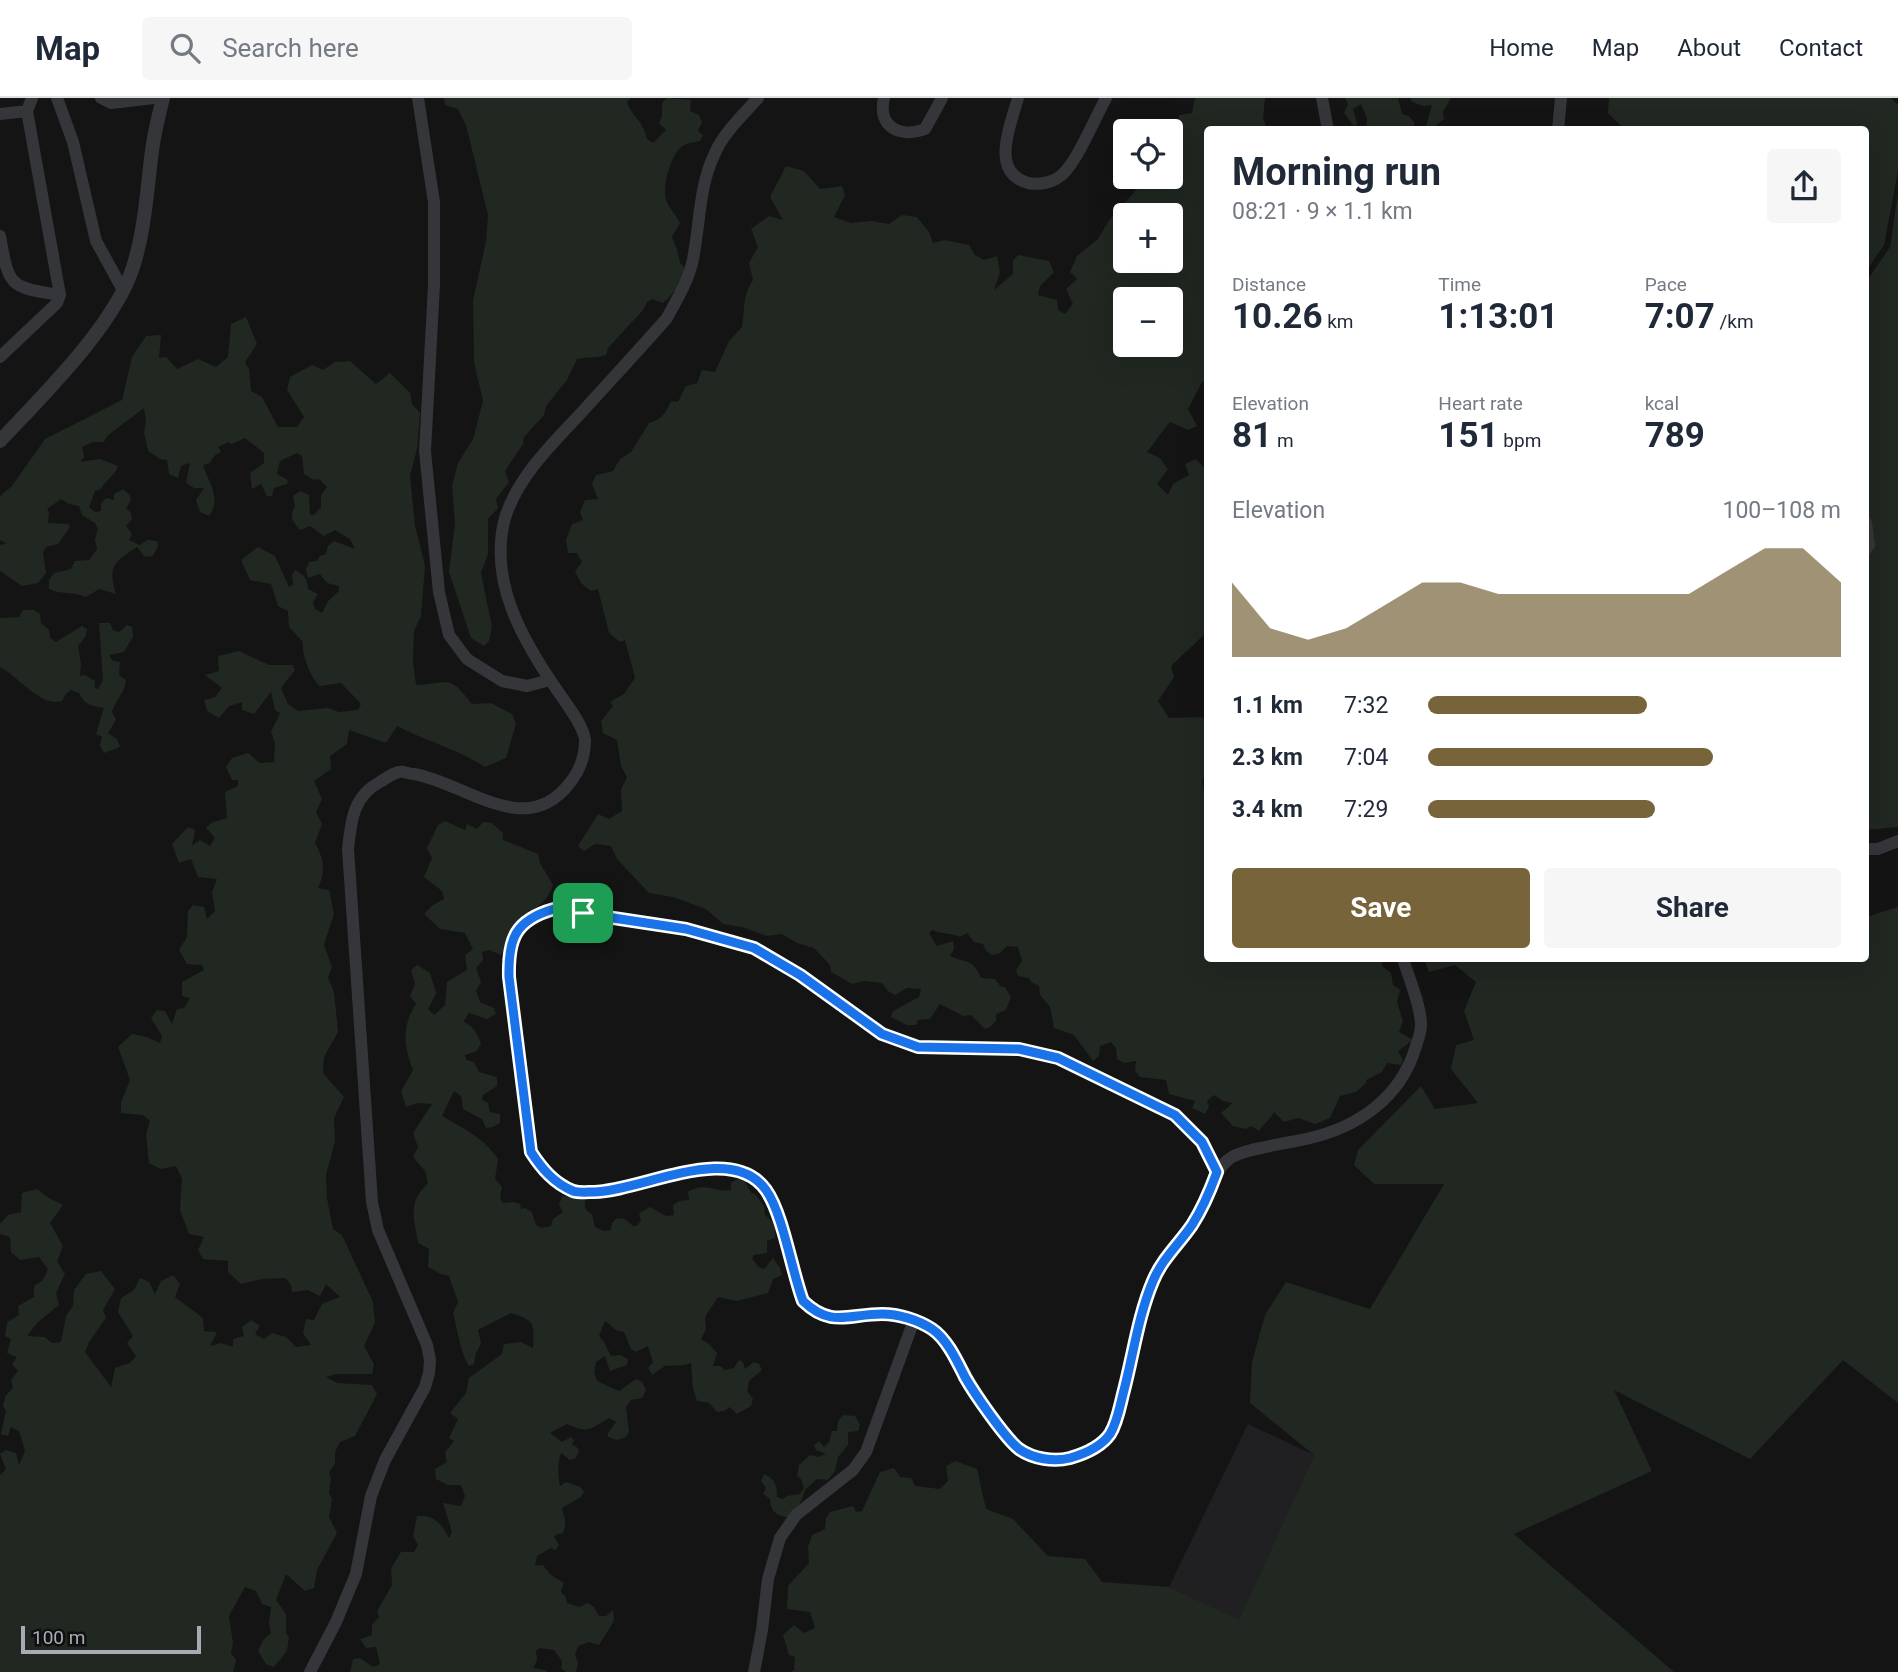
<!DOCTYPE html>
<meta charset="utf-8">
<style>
body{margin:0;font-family:Roboto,sans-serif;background:#f6f6f7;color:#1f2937;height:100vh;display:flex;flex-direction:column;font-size:26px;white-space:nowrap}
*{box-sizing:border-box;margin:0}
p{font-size:23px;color:#747a83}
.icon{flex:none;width:38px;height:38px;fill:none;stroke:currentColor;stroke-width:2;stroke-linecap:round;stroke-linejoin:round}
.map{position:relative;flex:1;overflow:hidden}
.sheet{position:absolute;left:1204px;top:28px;width:665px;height:836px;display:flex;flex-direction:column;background:#fff;border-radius:7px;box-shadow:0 7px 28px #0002}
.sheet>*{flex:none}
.tools{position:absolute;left:1113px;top:21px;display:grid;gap:14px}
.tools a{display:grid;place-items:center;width:70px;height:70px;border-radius:7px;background:#fff;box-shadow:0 7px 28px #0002;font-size:35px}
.scale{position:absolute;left:21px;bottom:18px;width:180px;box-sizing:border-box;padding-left:7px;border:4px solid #a7abb5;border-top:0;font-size:19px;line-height:24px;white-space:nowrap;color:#a7abb5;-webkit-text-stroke:5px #0f0f10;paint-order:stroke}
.pin{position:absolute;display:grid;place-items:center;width:60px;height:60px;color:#fff;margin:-30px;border-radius:14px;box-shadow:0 4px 10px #0006}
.round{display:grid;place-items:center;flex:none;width:74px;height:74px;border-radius:7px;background:#f6f6f7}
.head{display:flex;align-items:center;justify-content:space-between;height:119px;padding:0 28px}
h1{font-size:38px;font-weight:700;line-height:52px}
.stats{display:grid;grid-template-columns:repeat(3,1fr);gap:10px;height:119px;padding:7px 28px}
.stats div{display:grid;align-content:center}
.stats b{font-size:35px;font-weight:700}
.stats small{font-size:19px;font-weight:400}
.stats p{font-size:19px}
.chart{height:196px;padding:14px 28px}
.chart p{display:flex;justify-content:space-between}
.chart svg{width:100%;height:126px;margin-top:7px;fill:#78643a;opacity:.7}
.action{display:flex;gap:14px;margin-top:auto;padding:14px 28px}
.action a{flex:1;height:80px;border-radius:7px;background:#78643a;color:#fff;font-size:28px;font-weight:700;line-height:80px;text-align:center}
.action a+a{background:#f6f6f7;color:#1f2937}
ul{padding:0 28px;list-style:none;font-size:23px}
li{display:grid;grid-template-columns:112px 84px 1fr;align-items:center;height:52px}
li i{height:18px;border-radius:9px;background:#78643a}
header{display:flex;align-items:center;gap:42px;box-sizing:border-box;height:98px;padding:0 35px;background:#fff;border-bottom:2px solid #e0e1e3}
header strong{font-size:33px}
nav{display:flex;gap:38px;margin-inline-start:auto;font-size:24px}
.search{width:490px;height:63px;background:#f6f6f7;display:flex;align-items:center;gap:18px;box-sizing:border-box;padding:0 24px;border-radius:7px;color:#747a83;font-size:26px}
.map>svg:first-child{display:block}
.built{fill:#202022}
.green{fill:#202821;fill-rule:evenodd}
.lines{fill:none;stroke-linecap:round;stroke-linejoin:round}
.minor{stroke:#35363a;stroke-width:12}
.tertiary{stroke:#35363a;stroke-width:14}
.route-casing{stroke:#fff;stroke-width:14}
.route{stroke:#1a73e8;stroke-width:9}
</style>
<header>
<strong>Map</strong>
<div class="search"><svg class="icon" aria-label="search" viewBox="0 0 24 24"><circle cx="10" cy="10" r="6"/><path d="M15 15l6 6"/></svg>Search here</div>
<nav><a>Home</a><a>Map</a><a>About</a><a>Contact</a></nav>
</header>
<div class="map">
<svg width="1898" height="1574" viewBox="0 0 1898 1574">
<rect width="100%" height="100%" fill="#141415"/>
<path class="built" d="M1248,1326l66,31 -75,166 -70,-34z"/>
<path class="green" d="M444,0h187l-4,4c7,18 15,16 20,37l6,4 13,-13 -7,-7 3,-7v-13l5,-5 24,2 -1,11 9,4 3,7 -4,9 5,4 -3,6c-5,1 -12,2 -16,4 -13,7 -22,41 -18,55 3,9 10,14 14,23l-8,14 5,12 3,14 4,4c1,12 -12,29 -21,36l-11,-4 -5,3 -4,8 -35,38 -2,7c-12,4 -17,1 -29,4l-10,21 -21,26 -2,9 -20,22 -1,7 -18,27 4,11 -13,17 2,9 -10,11v35l-7,19 11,54 -3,14 -5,5 -13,-8 -22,-66 6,-48 -3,-38 6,-23 15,-24 10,-38 -9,-39 -1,-62 13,-58 2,-27 -22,-90 -8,-16 -13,-4z
M1195,0h70l-2,21 4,10 -59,1 -1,250 -5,2 -14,27 9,17 -9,4 -18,-8c-9,10 -14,19 -23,30l13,6 8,11 -11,15 11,11 5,-11 16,-9 -4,-11 11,-5 12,13 -1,160 -36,34 3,11 -16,24 11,17 32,-1 6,3v57l-5,3 2,10 4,4v165h175l-1,7 9,7 2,12 7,5 -3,12 6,19 -4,11 14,8 -15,11 5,9 -2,5 -14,-2 -5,9 -16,8v3l-10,9 -16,4 -10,22 -15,6 -17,-6 -14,4 -10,-10c-4,8 -10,11 -15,19l-8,-5 -5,3 -13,-3 -12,-13 12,-10 -10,-2 -9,-6 -7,6 2,6 -4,7 -13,-6 3,-7 -26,-7 -3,-14 -26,-3 -5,-6 1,-10 -12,2 -7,-4 -1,-11 -5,-6 -11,4 -1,10 -6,5 -19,-26 -20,-7 -4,-21 -10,-12 -1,-9 -8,-4 -2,-4 -11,-2 -2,-6 6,-9 -4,-14 -11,-1 -7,7 -8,2 -6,-4 -3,-7 -9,-2 -7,-9 -7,4c-10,-5 -18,-2 -28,-7l-3,3 8,13 16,-5 1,8 -4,7c17,8 23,2 31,22l14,1 5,7 5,1 6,10 -5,13 -10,4v7l-6,6 -5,2 -14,-14 -8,1 -23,-12 -10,15 -12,1 -2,5h-9l-16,-8 2,-6 26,-14 2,-8 -14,-1 -12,7 -7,-4 -6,-8 -18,-2 -12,3 -21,-12 -1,-7 -16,-17 -17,-5 -15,-9 -15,2 -25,-9 -19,-3 -17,-15 -33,-12 -24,-4 -32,-34 -6,-13 -16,-2 -11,7 -6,-5 20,-32 11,5 13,-8 -1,-21 6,-13 -6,-11 -4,-26 -14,-7 -2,-12 12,-15 -3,-4 14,-8 11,-16 -10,-38 -5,2 -11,-9 -11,-44 -7,2 -10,-8 -6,-12 7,-9 -5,-9h-9l-2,-13 6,-16 11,-4 -3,-8 5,-12 13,-1 -6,-15 4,-9 17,-4 7,-12 11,-7 18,-29c13,-4 16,-9 22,-22l7,1 8,-16 11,-3 5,-13 13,2 14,-31 13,-14c3,-17 0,-31 11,-47l-4,-17 9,-16 -7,-18 18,-13 14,4 -13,-23 16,-31 18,5 16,18 22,-3 3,9 -11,22 17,6 21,-2 17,3 13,-9 15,2 12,15 4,11 11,-3 25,5 6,10 9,5 13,-4 3,16 -6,18 19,-16v-13l5,-6 31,6 5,11 -14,14 -2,9 19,5 1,10 7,4 8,-10 -7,-15 11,-10 -7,-7 7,-16 21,-17 12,-20 27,-30 6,-12h28v-23l7,-2 1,-37 13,-2zM1125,117h46v46h-46zM1125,201h46v46h-46z
M1345,0h53l4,16 7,2 5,6v7h-48l1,-11 -6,-14 -8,5 4,14 -2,5 -11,-15 4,-9z
M1410,0h41l-8,14 1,7 -9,7h-9l6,-21 -8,1 -12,-4z
M1609,0h282l7,7v66l-14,74 -18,26v-141l-242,-1 -16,-16z
M1898,95v634l-32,3v-548l24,-35z
M246,219l11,27 -12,18 4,7 2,22 11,6 16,30h19l7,-10 -17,-27 3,-13 22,-12 11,5 12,-8 15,-1 26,23 14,-11 20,20 2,11 8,9 -3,36 -7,27 5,50 10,40 -4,50 -7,15 -1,31 3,23c35,-2 33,-11 56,19l19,-1 21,11 4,10 -10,34 -21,9c-28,-18 -59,-26 -88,-41l-11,17 -37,-13 -2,14 -17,12 1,13 -17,12 8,18 -6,13 6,12 -7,19c9,16 11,28 3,45l11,2 5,24 -10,31 8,22 -4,11 6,14 4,40 -14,25 -1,16 21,24 -10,21 1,23 -9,34 1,23 6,31 9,6 31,67 2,21 -11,23 10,18 -2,10h-36l-10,3 11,6 35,2 5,9 -22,42 -15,6 -5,10v12l-6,8 2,6 -2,15 3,6 -3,18 8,16 -20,37 -3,18 -9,3 -19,-17 -10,26 10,14v19l3,4 -2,14 -13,16 -8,-3 -8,-13 5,-11 8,-7 -2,-10 2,-16 -9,-3 -6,-13 -11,-4 -16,29 4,27 -2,10 5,7 -3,12h-233v-197l6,-6 -6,-15 6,-4 10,3 3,12 6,-14 -6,-20 -8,-4 -3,9 -7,-2 5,-23 -3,-5 3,-11 7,-7 -2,-8 7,-9 -6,-7 5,-7 -10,-4 4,-14 -6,-3 2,-14 12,-7 -1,-9 16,-9v-11l9,-6 5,-11 -9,-12 -19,3 -9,-8 -1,-15 -10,-3v-10l8,-9 13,-3 1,-19 15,-4 10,8 16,8 -13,18 13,23 -6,15 8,13 -9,19 3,12 -21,17 -11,14 18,1 7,6 9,-1 5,-26 7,-10 1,-16 12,-16 15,-3 14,18 -12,21 3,8 -17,24 -4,10 26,35 4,-19 15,-5 6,-7 -9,-13 6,-7 -15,-24 3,-14 13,-8 6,-12 9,4 6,12 6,-13 12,-6 7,9 -5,13 28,21 1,13 13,1 -7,14 11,-3 12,4v-8l11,-3 -2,-9 9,-7 9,6 -5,8 9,5 8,-6 14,4 10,10 15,-2 -8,-12 3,-14 8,1 8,-16 18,-7 -14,-13 -6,12 -12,-6 -16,2 -1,-7 -6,-7 -23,1 -21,5 -13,-12v-11l-25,-2 -5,-9 6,-13 -15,-3 -9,-24 2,-31 -6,-13 -15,3 -12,-6 -3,-29 4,-13 -7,-6 -22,-2v-11l9,-22 -12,-33 14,-13 15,3 13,6 2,-7 -11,-18 6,-8 8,1 7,13 5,-15 7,-1 6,-10 -8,-2v-14l22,-12 -2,-5 -15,-1 -8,-14 8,-13 1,-26 5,-6 11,2 3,12 8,-8 -3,-19 5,-13 -19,-2 -7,-18 -12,4 -7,-19 16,-17 7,3 -3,16 8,-6 10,6 5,-8 -9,-10 5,-5 16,-5 -2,-26 13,-6v-6h-6l-6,-13 6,-9 16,-5 12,10 14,-1 1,-18 -4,-12 9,-19 -5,-3 -4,-18 -17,22 -12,-4v-8l-13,4 -10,12 -12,-7 -3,-11 11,-3 7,-9 -17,-13 14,-4 -1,-15 21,-5 30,14h24l2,5 -14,18 7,16 10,7 30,-3 11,4 19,-2 3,-6 -20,-21 -21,3c-9,-7 -19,-33 -17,-44l-14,-15 -1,-16 -10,-5 -7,-22 -21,-4 -9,-20 17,-13 17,9 14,31 4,-2 -1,-10 3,-5c10,5 12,9 13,19l10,5 -5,8 2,7 7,4 7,-13 10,-9v-5l-12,-3 -7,-9 -12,4 -2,-8 3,-8 8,-1 3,-5 6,-2 2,-8 6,-5 21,8 -5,-10 -15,-9 -11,6 -14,-10 -10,4c-7,-8 -11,-13 -5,-23l-2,-11 7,-5 9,4 1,20h4l7,-8v-12l6,-8 -8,-8 -5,1 -10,-6 -2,-18 -5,-3 -17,8 -3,13 11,6 -1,4 -13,4 -2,8h-5l-6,-12 -9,5 -2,-16 14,-10v-10l-19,-15 -13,6 -4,-2 -10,5 3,5 -7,4 -4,7 -7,2c6,19 19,33 6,51l-9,-4 -4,-12 8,-12h-10l-8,-5 4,-20 -9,3 -3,12 -9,-4 -2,-14 -7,-1 -12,-8 -4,-18 2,-12 -2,-13 -37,28 -3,6h-11l-11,5 2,10 -4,5 20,-3 18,7c-3,9 -12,14 -17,23l-6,2 -6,16 6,5 6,-1v-7l5,-6 8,2v-6l9,-5 7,6 1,5 -5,8 5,5 1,6 -6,7 6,8 -3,6 11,5 7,-5 10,1 1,5 -5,10 -8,1 -8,-10c-22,15 -30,18 -21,47l-17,-5 -13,8c-14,-6 -25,-2 -37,-8v-9l5,-7 17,-4 4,-8 14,-1 8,-11 -2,-10 3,-10 -3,-6 -13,-8 -3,-9 -10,-2 -8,-5 -14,10 2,4 -1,10 20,1 2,3 -12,17 -12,3 -3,5 3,21 -8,10 -16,3 -22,-15v-26l6,-2 -6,-3v-44l12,-10 33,-47 77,-39 10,-43 14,-21 15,-1 -2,23 7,-1 11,12 21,-10 18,8 12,-10 3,-33z
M23,512h11l6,4 1,9 8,7 1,8 6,4 26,-16 5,3 -1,7 -8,10 3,18 -1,12 5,-1 10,6v7l3,1 5,-9 -4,-57h11l3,7 6,2 8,-7 5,2 1,10 -9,15 -15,3 4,6 7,1 -1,13 7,5c-1,13 -10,19 -14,32l4,8 -8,13 9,6 3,8 -16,6 -4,-8 2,-8 -6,-3 8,-26c-12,-2 -20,-3 -25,-15l-8,-3 -6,5 -3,6c-21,7 -44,-25 -62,-34v-49l19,-1z
M445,723l20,9 2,-6 10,5 6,-7 9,1 11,10v7l35,14 2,9 13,22c-7,21 -19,21 -33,36 -9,9 -10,24 -19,34l-12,-5 -7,2 1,8 -7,8 5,14 -5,9 4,11 14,6 2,6 -9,5 -18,-6 -6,9c10,3 14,11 18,21l-4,8 -12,4 1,5 8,2 5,10 18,5v9l-14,9 -1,5 6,3 2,9 10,2v9l-7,4 -7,1 -4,-9 -19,-10 -2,-13 -7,-5 -12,25c21,12 43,23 56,43l-3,20 7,8 -2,11 3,5 11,-1 6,2 1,5 4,-1 7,4 4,13 6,3 9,-2 2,-7 10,-7 -4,-8 3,-8 17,1 6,3c-1,7 0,11 7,14l3,13 9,4 7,-1 1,-7 5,-5 8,1 8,7h4l4,-6 -2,-7 11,-6 16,9 8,-1 -1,-10 6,-4 10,-1 -1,-8c19,-11 25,1 43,-2v-7l6,-4 6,-1 8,15 4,1 9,12 1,9c9,6 11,12 10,23l-8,3v12l-13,2 -2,3 6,9 6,2 9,-11 7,10 2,7 -9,4 -5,14 -31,8 -19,-4 -13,20 1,12 -5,10 8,5 8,9 -4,13h7l5,4 9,-2 5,-8 4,2 2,7 9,-7 5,2 3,6 -13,11 -2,10 6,8 -2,7 -14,8 -7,-7 -6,4 -7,1 -8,-9 -12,-2 -4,-13 -2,-25 -7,2 -19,1 -13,9 -4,-7 5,-6 -5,-16 -12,6 -5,-3 -7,-17 -8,-2 -11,-9 -6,15 5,6 7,14 9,-1 8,4 -1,6 -17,6 -5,-15 -9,6 -2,10 3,9 22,10 17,-12 6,3 4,8 -4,8 -11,2 -5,7 3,25 -3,5 -9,3 -9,-3v-4l8,-11 -7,-4c-19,11 -20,16 -42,6l-17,9 12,9 9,-5 3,3 -2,5 4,1 3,5 -3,7 -6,2 -9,-7c-4,11 -3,22 -1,33l6,-4 14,5 4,4 -3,6 -19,11c3,11 5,14 1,25l-6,1 -3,3 5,8 -3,5 -5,-2 -14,8 -2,10 8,-1 8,10 13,8 -3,9 5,5 1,6 13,4 8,-4 6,4 5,9h7l7,-6 1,11 -15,24 -10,-3 -11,4 -3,9 3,8 -2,9h-10l-5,-4 1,-7 -8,-11 -14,-2 -4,2 1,10 -4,8 12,2 2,2h-197l3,-13 7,-1 13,9 7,-3 -4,-17 -10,1 -6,-9 12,-4v-10l7,-8 -2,-6 15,-26 -1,-17 10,-16h13l4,-7 -5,-9 4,-20c16,-2 26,9 32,22l3,-6 -9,-29 18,3 4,-10 -4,-11h-13l-12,-6 -1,-10 12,-7 -2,-10 9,-11 -5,-3 9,-19 -8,-6 16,-20 3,-15 33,-24 2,-10 17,-2 12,6c1,-25 3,-27 -22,-35l-33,17 3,13 -5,10 -2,11 -5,2c-8,-12 -12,-38 -16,-53l5,-11 -9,-26 -8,-2 -13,-7 1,-18 -11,-6c-4,-26 -11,-40 10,-60l-3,-12 -12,-14 5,-10 -5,-14 19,-29 -14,-1 -12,4 -5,-16 12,-21c-9,-23 -12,-44 3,-66l-6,-8 5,-12 -4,-14 6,-5 13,8 6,20 -8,16 6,6 11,-10 2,-23 20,-12 -2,-15 8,-6 -8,-16 -25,-4 -16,-15 9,-9 11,-6 -2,-8 -18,-14 8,-19 -5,-10 11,-23z
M1898,809v496l-55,-43 -93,99 -136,-69 38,81 -138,63 160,138h-883l3,-2 1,-13 -6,-2 -6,-20 11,-10 10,8 11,-5 -5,-16 -23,-3 1,-23 21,-23 -1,-16 4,-12 13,-6 1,-11 4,-6 23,-6 3,6 6,-1 18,-39 14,-4 6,9 11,1 4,8 25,3 8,-8 -2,-15 9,-5 22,8 9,40 27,10 35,37 37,3 17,23 67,5 70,33 75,-165 -64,-52 2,-41 13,-47 21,-33 84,27 74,-125h-70l-20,-19 4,-15 63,-64 14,23 43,-6 -27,-34 5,-24 18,-5 -10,-29 12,-29 -21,-17 -26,7 -5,-13h442v-42z
M843,1317l12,1 5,9 -2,6 -10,1v13l-10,12 -3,14 -7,9 -11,-1 -12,11 -7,19 -10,9c-13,-4 -17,-6 -18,-19l-7,-5 3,-6 -5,-7 3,-7c12,5 13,12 13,23l6,2 4,-3 13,-2 4,-6 -3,-9 -4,-3 2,-11 11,-10 8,2 8,-3 -10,-4 -2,-5 5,-4 5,6 5,-5 3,-11h5l1,-10z"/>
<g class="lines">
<path class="minor" d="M57,0l16,44 23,99 27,49
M101,0l10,5 43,-5
M418,0l16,104v83l-9,166 14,141 10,43 18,24 35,22 25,5 23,-6
M884,0c-7,30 17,40 41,31l17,-31
M1018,0c-7,26 -29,74 10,85 10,2 23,0 31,-6 16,-10 37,-61 47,-79
M1322,0l6,32
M0,16l27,-3 5,-13
M1558,32l3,-32
M0,138c9,51 9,51 60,59
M0,259l57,-54 3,-8 -33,-184
M1866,425l3,22 -3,4
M1866,751h12l20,-8
M1217,1074l-15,-30 -27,-27 -117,-58 -39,-8 -101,-2 -36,-13 -82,-60 -46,-26 -68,-19 -132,-20c-39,10 -46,30 -45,68l22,175c11,17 23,31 42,39 6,2 15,1 21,1 48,-1 136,-51 172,-2 17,24 26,82 37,111 27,27 46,14 79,13 16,0 41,6 54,18 36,34 62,139 127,128 16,-3 35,-12 45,-25 8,-10 12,-27 15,-39 10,-38 15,-77 29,-113 13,-32 41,-52 55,-83 7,-16 8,-30 22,-41 12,-10 60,-16 77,-20 51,-11 95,-41 110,-93 2,-6 5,-14 5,-21 0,-19 -12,-47 -18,-66
M310,1574l26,-50 20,-48 15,-78 14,-36 40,-73 4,-14 1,-13 -3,-15 -49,-115 -6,-28 -24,-353c3,-28 5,-53 32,-67 5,-3 13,-9 19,-10 4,-1 11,2 15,2 52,9 111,66 155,10 10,-12 16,-28 16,-44 -1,-14 -20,-38 -28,-50 -34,-49 -69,-109 -52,-172 13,-42 48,-75 77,-106 28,-31 57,-62 85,-94 10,-19 22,-38 26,-59 7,-35 6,-74 22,-106 9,-21 28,-38 43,-55
M754,1574l8,-42 6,-51 12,-41 16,-23 57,-45 13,-18 48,-132"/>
<path class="tertiary" d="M0,343c42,-45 115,-116 133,-174 12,-37 14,-78 19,-116 2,-18 7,-36 11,-53"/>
</g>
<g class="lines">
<g class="route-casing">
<path id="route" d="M554,811l132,20 68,19 46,27 82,59 36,13 101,2 39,9 117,57 27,27 15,30c-7,19 -14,36 -25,53 -13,19 -30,34 -39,56 -15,35 -20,76 -30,113 -3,12 -6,29 -13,40 -9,13 -26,20 -40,24 -16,4 -37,1 -51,-9 -14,-11 -45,-56 -54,-72 -8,-16 -18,-38 -33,-48 -14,-9 -33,-15 -50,-15 -33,0 -51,14 -79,-13 -11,-29 -20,-87 -37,-111 -35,-49 -124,1 -172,2 -6,0 -15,1 -21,-1 -19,-8 -31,-22 -42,-39l-22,-175c-1,-38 6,-57 45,-68z"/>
</g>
<use href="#route" class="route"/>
</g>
</svg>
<div class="tools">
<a><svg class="icon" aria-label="locate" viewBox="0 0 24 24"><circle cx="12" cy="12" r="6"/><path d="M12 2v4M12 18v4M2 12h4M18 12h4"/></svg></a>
<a>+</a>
<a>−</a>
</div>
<div class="scale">100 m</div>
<div class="pin" style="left:583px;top:815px;background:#1e9e55"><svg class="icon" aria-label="arrive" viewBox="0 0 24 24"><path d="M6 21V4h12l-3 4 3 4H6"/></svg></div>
<section class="sheet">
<div class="head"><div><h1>Morning run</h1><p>08:21 · 9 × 1.1 km</p></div><a class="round"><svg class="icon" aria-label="share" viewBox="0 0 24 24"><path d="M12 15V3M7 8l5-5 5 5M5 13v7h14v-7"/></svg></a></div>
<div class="stats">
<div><p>Distance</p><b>10.26<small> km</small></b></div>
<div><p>Time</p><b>1:13:01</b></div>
<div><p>Pace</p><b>7:07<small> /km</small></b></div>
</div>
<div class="stats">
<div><p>Elevation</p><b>81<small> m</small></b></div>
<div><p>Heart rate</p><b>151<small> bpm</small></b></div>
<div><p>kcal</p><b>789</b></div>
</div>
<div class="chart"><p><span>Elevation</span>100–108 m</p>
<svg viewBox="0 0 160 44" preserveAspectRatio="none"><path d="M0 44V18L10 34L20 38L30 34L40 26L50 18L60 18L70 22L80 22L90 22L100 22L110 22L120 22L130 14L140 6L150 6L160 18V44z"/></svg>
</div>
<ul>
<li><b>1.1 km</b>7:32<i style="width:53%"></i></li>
<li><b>2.3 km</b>7:04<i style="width:69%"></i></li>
<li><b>3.4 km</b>7:29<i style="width:55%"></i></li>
</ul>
<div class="action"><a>Save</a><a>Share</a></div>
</section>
</div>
